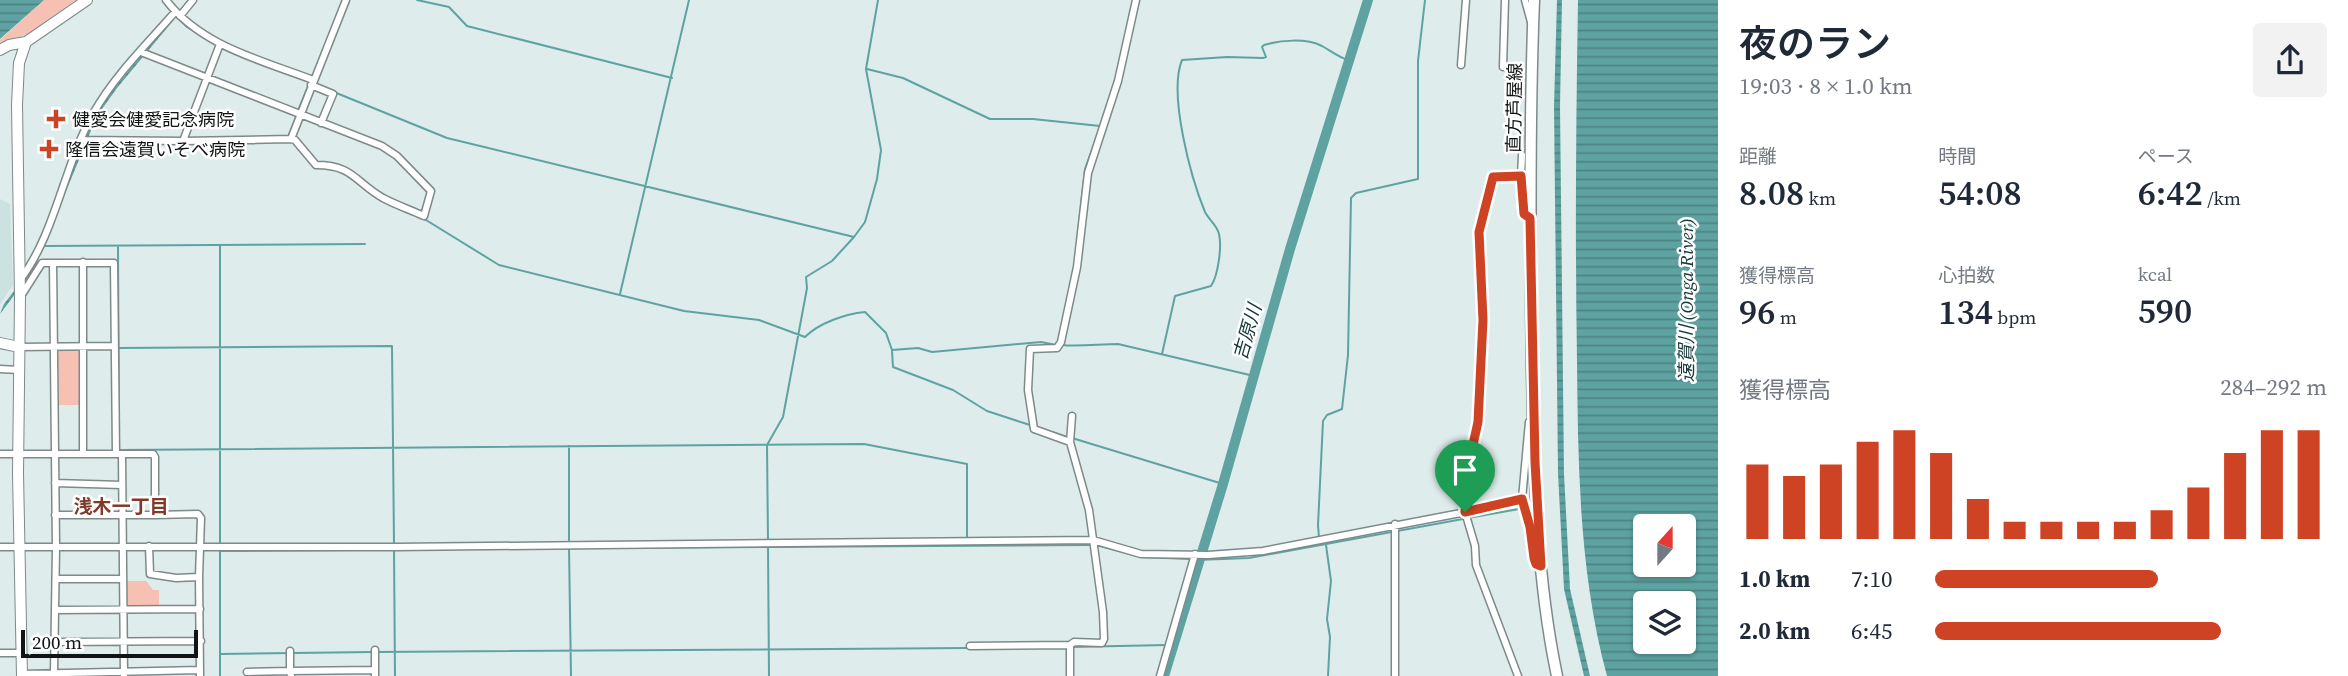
<!DOCTYPE html>
<html lang="ja">
<meta charset="utf-8">
<style>
body{margin:0;font-family:"Source Serif 4","Noto Sans JP",serif;background:#f2f2f3;color:#1f2937;height:100vh;display:flex;flex-direction:column;font-size:26px;white-space:nowrap}
*{box-sizing:border-box;margin:0}
p{font-size:23px;color:#747a83}
.icon{flex:none;width:38px;height:38px;fill:none;stroke:currentColor;stroke-width:2;stroke-linecap:round;stroke-linejoin:round}
.map{position:relative;flex:1;overflow:hidden}
.panel{display:flex;flex-direction:column;background:#fff;width:630px}
.panel>*{flex:none}
.needle{width:46px;rotate:21deg}
.buttons{position:absolute;left:1633px;top:514px;display:grid;gap:14px}
.buttons a{display:grid;place-items:center;width:63px;height:63px;border-radius:7px;background:#fff;box-shadow:0 2px 5px #0004;font-size:35px}
.scale{position:absolute;left:21px;bottom:18px;width:177px;box-sizing:border-box;padding-left:7px;border:4px solid #101414;border-top:0;font-size:19px;line-height:24px;white-space:nowrap;color:#101414;-webkit-text-stroke:5px #fff;paint-order:stroke}
.pin{position:absolute;display:grid;place-items:center;width:60px;height:60px;color:#fff;margin:-72px -30px;border-radius:50% 50% 50% 0;rotate:-45deg;box-shadow:0 0 7px #0007}
.pin .icon{rotate:45deg}
.round{display:grid;place-items:center;flex:none;width:74px;height:74px;border-radius:7px;background:#f2f2f3}
.head{display:flex;align-items:center;justify-content:space-between;height:119px;padding:0 21px}
h1{font-size:38px;font-weight:600;line-height:52px}
.figures{display:grid;grid-template-columns:repeat(3,1fr);gap:10px;height:119px;padding:7px 21px}
.figures div{display:grid;align-content:center}
.figures b{font-size:35px;font-weight:600}
.figures small{font-size:19px;font-weight:400}
.figures p{font-size:19px}
.chart{height:196px;padding:14px 21px}
.chart p{display:flex;justify-content:space-between}
.chart svg{width:100%;height:126px;margin-top:7px;stroke:#cd4323;stroke-width:6}
ul{padding:0 21px;list-style:none;font-size:23px}
li{display:grid;grid-template-columns:112px 84px 1fr;align-items:center;height:52px}
li i{height:18px;border-radius:9px;background:#cd4323}
main{display:flex;flex:1;min-height:0}
.map>svg:first-child{display:block}
.built{fill:#cbe2e1}
.green{fill:#f6c1b3}
.water{fill:url(#water-rules);fill-rule:evenodd}
.lines{fill:none;stroke-linecap:round;stroke-linejoin:round}
.stream{stroke:#5ea3a1;stroke-width:2}
.river{stroke:#5ea3a1;stroke-width:10}
.street-casing{stroke:#7d8a89;stroke-width:9}
.secondary-casing{stroke:#7d8a89;stroke-width:12}
.primary-casing{stroke:#7d8a89;stroke-width:13}
.street{stroke:#fff;stroke-width:6}
.secondary{stroke:#fff;stroke-width:10}
.primary{stroke:#fff;stroke-width:10}
.route-casing{stroke:#fff;stroke-width:14}
.route{stroke:#cd4323;stroke-width:9}
.poi-dot{fill:#cd4323;stroke:#fff;stroke-width:2.5}
.labels{text-anchor:middle;dominant-baseline:central;stroke-width:5;stroke-linejoin:round;paint-order:stroke}
.street-label{font-size:18px;fill:#101414;stroke:#fff}
.poi-label{font-size:18px;fill:#101414;stroke:#fff;text-anchor:start}
.water-label{font-size:19px;font-style:italic;fill:#163838;stroke:#fff}
.neighbourhood-label{font-size:19px;font-weight:bold;fill:#7f3a2a;stroke:#fff}
</style>
<main>
<div class="map">
<svg width="1718" height="676" viewBox="0 0 1718 676">
<defs>
<pattern id="water-rules" width="6" height="5" patternUnits="userSpaceOnUse" patternTransform="scale(1.75)"><rect width="6" height="5" fill="#5ea3a1"/><path d="M0 2.5h6" fill="none" stroke="#4c8482"/></pattern>
</defs>
<rect width="100%" height="100%" fill="#deeceb"/>
<path class="built" d="M0,199l10,5 3,81 -13,19z"/>
<path class="green" d="M44,0h32l-47,33 -29,12v-5z
M56,349h25l1,56h-25z
M126,581h20l7,9h6v17h-31l-3,-3z"/>
<path class="water" d="M0,0h44l-44,39z
M1557,0h5l-2,106 4,368 6,115 20,87h-6l-20,-87 -6,-116 -4,-367z
M1578,0h140v676h-111c-28,-103 -29,-210 -30,-316 -2,-120 -1,-240 1,-360zM1645,527h39v38h-39zM1645,604h39v38h-39z
M175,15l2,1 -60,72 -20,28 -63,153 -34,45 4,-10 24,-31 58,-143 15,-26z"/>
<g class="lines">
<path class="stream" d="M417,0l32,7 18,19 205,52
M181,10l8,-10
M179,19l8,8 25,15
M867,69l36,9 87,41h43l67,7v1
M334,92l113,46 407,99
M298,111l11,-27
M288,137l8,-20
M84,144h64
M305,156l7,9
M400,209l26,11 73,45 185,46 75,9 46,17c14,-14 40,-23 60,-25l21,21 6,17 26,-2 14,4 109,-10 15,3
M1078,233l7,-64 13,-36
M44,246l321,-2
M118,247l1,204
M620,294l69,-294
M1061,345c20,2 38,-1 57,-1l136,32
M119,348l273,-2 2,198
M892,351l1,16 60,23 34,21 43,14
M1162,354l13,-58 36,-10c7,-10 11,-39 8,-52 -2,-9 -10,-14 -14,-22 -14,-34 -37,-118 -23,-152l45,-3 36,1 3,-1 -4,-10 2,-2c16,-5 42,-7 58,1 9,5 16,11 26,14
M1052,432l15,5
M1072,438l151,46
M119,450l745,-6 103,20v77
M1468,518l51,-9
M1319,538l-1,-13 5,-104 4,-6 15,-6 6,-54 3,-157 5,-5 62,-14v-118l7,-61
M768,541l-1,-96 16,-28 24,-129 -1,-11 26,-16 22,-24 11,-15 12,-43 4,-29 -15,-81 12,-69
M569,542v-96
M220,545v-300
M1096,545l45,12 49,2
M1326,545l5,36 -4,38 3,18 -2,39
M768,547l1,129
M569,548l2,128
M585,548l505,-3
M394,549l1,127
M220,551l132,-1
M1196,560l53,-2 214,-39
M120,562v15
M120,583v36
M1071,647l96,-2
M378,652l590,-4
M220,654l153,-2
M220,676v-125"/>
<path class="river" d="M1164,676l59,-192 67,-235 78,-249"/>
<g class="street-casing">
<path id="street" d="M166,0c35,46 95,60 147,80
M1525,0l6,22
M180,16l13,-16
M1461,65l5,-65
M1503,67l2,-67
M311,85l22,9 -12,29
M291,139l55,-139
M81,140l102,1 108,-2 4,1 21,25c37,0 39,17 67,33 13,7 28,12 41,18l7,-25 -34,-35 -15,-10 -241,-94
M183,141l37,-97
M1522,155l-1,21 3,38 6,4
M83,262v192
M53,263l3,284 -2,126
M20,280c36,-47 44,-116 74,-168 21,-37 53,-68 81,-100
M21,296l21,-33h72l2,191
M19,347l95,-1
M0,369l19,1
M1070,442l-36,-13 -6,-39 2,-41 27,-1 4,-6 16,-75 11,-94 30,-92 18,-81
M0,454h153l2,3v58l43,-1 3,4 -2,59 1,99
M122,454l2,222
M55,483l67,2
M1522,499l8,28 4,31 2,6 4,2
M55,515h100
M149,546l1,28 26,4 23,-1
M0,547h396l697,-7 48,14 67,1 55,-4 234,-45 25,-7 7,-77
M56,579h66
M55,610l145,-1
M55,642l146,-1
M970,646l100,-1 4,-3 28,1 2,-4 -1,-27 -14,-102 -19,-68 2,-26
M0,653h22
M375,670v-20
M247,672l43,-1v-20
M22,674l178,-4
M291,676l-1,-5 85,-1v6
M1070,676v-31
M1160,676l35,-122
M1395,676v-152
M1518,676l-42,-111 -1,-19 -10,-34 5,-54 8,-36 5,-102 -4,-88 14,-55 28,-1"/>
</g>
<g class="secondary-casing">
<path id="secondary" d="M0,50l9,-5 17,-3 61,-42
M0,343l19,4
M22,676l-4,-203 2,-176 -3,-192 2,-42 7,-21"/>
</g>
<g class="primary-casing">
<path id="primary" d="M1534,0c-5,123 -4,247 -2,371 2,101 4,205 25,305"/>
</g>
<use href="#street" class="street"/>
<use href="#secondary" class="secondary"/>
<use href="#primary" class="primary"/>
</g>
<g class="lines">
<g class="route-casing">
<path id="route" d="M1521,176l3,38 6,4 5,244 6,104 -5,-2 -2,-6 -4,-31 -8,-28 -57,13 5,-54 8,-36 5,-102 -4,-88 14,-55z"/>
</g>
<use href="#route" class="route"/>
</g>
<g class="poi-dot">
<path d="M52.5 108.5h7v7h7v7h-7v7h-7v-7h-7v-7h7z"/>
<path d="M45.5 138.5h7v7h7v7h-7v7h-7v-7h-7v-7h7z"/>
</g>
<g class="labels">
<g class="street-label">
<text transform="translate(1514 108) rotate(-89)">直方芦屋線</text>
</g>
<g class="poi-label">
<text x="72" y="119">健愛会健愛記念病院</text>
<text x="65" y="149">隆信会遠賀いそべ病院</text>
</g>
<g class="water-label">
<text transform="translate(1686 300) rotate(-90)">遠賀川 (Onga River)</text>
<text transform="translate(1247 332) rotate(-74)">吉原川</text>
</g>
<g class="neighbourhood-label">
<text x="121" y="506">浅木一丁目</text>
</g>
</g>
</svg>
<div class="buttons">
<a><svg class="needle" viewBox="-14 -14 28 28"><path d="M0-13l5 13h-10z" fill="#e53935"/><path d="M0 13l5-13h-10z" fill="#747a83"/></svg></a>
<a><svg class="icon" aria-label="layers" viewBox="0 0 24 24"><path d="M12 4l9 5-9 5-9-5zM3 14l9 5 9-5"/></svg></a>
</div>
<div class="scale">200 m</div>
<div class="pin" style="left:1465px;top:512px;background:#1e9e55"><svg class="icon" aria-label="arrive" viewBox="0 0 24 24"><path d="M6 21V4h12l-3 4 3 4H6"/></svg></div>
</div>
<section class="panel">
<div class="head"><div><h1>夜のラン</h1><p>19:03 · 8 × 1.0 km</p></div><a class="round"><svg class="icon" aria-label="share" viewBox="0 0 24 24"><path d="M12 15V3M7 8l5-5 5 5M5 13v7h14v-7"/></svg></a></div>
<div class="figures">
<div><p>距離</p><b>8.08<small> km</small></b></div>
<div><p>時間</p><b>54:08</b></div>
<div><p>ペース</p><b>6:42<small> /km</small></b></div>
</div>
<div class="figures">
<div><p>獲得標高</p><b>96<small> m</small></b></div>
<div><p>心拍数</p><b>134<small> bpm</small></b></div>
<div><p>kcal</p><b>590</b></div>
</div>
<div class="chart"><p><span>獲得標高</span>284–292 m</p>
<svg viewBox="0 0 160 44" preserveAspectRatio="none"><path d="M5 44V18M15 44V22M25 44V18M35 44V10M45 44V6M55 44V14M65 44V30M75 44V38M85 44V38M95 44V38M105 44V38M115 44V34M125 44V26M135 44V14M145 44V6M155 44V6"/></svg>
</div>
<ul>
<li><b>1.0 km</b>7:10<i style="width:57%"></i></li>
<li><b>2.0 km</b>6:45<i style="width:73%"></i></li>
</ul>
</section>
</main>
